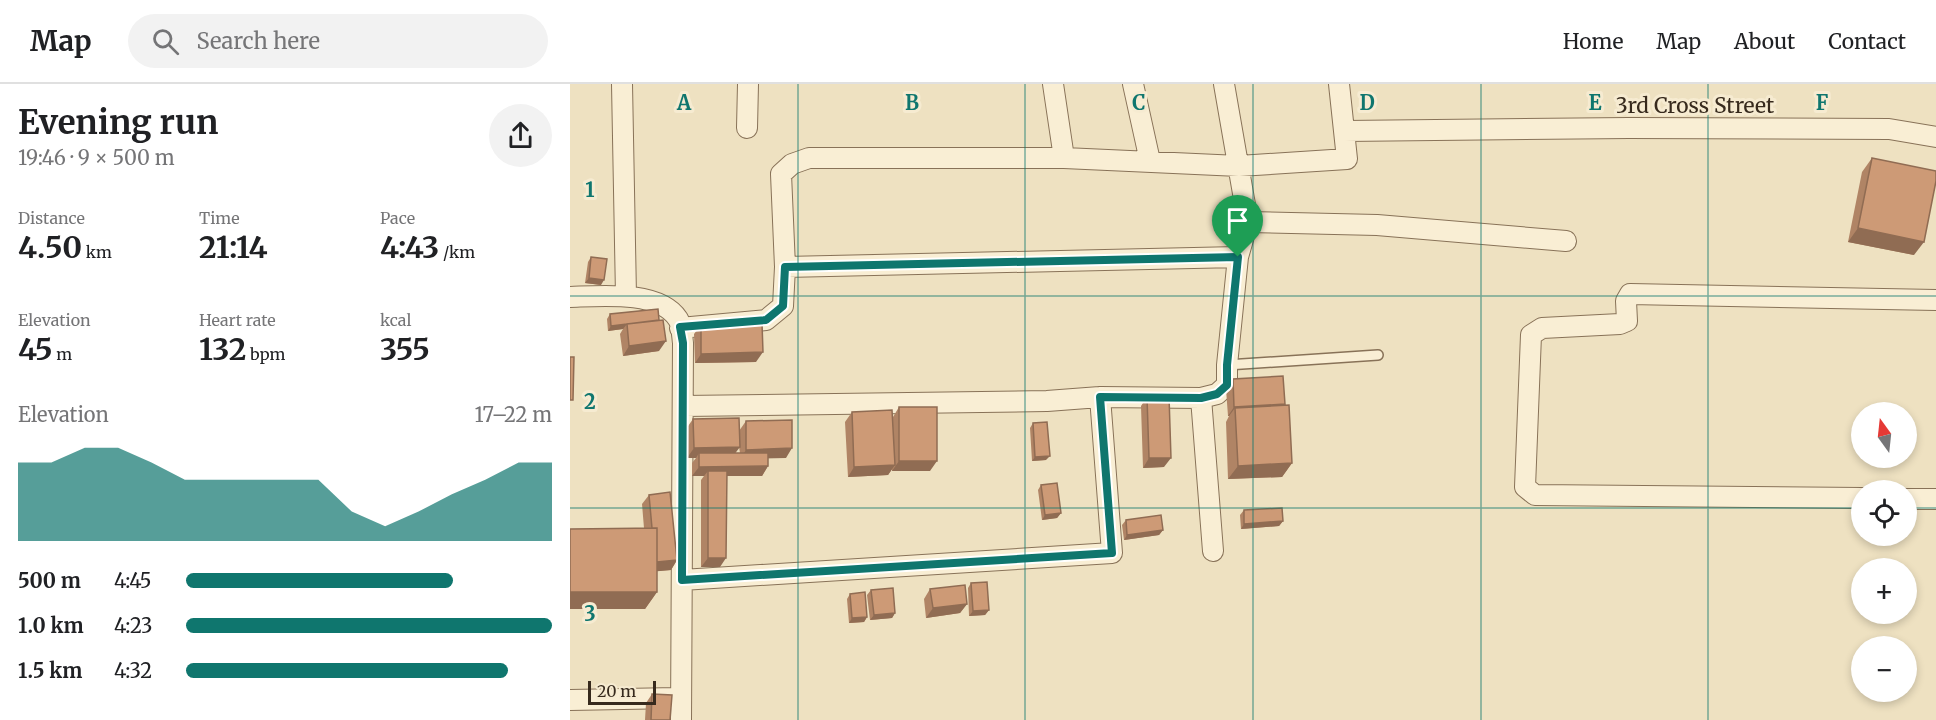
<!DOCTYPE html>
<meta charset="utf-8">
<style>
body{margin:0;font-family:Merriweather,serif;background:#f2f2f2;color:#202124;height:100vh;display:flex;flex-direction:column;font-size:22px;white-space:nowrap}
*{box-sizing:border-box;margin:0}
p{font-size:20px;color:#757577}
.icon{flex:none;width:33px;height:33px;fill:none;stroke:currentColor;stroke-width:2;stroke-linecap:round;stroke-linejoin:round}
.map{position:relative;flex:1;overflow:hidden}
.drawer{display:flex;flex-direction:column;background:#fff;width:570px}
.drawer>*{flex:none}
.needle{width:39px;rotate:345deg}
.controls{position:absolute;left:1281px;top:318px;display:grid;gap:12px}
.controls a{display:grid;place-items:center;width:66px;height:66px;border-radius:50%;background:#fff;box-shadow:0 3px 9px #0003;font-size:30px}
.scale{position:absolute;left:18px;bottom:15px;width:68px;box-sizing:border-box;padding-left:6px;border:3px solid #372a1d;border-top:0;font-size:16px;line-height:21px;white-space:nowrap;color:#372a1d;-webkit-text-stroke:4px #f6ebd1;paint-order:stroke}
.pin{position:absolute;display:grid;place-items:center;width:51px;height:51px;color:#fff;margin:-62px -26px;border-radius:50% 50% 50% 0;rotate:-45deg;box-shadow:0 0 6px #0007}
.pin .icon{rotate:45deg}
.round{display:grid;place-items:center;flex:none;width:63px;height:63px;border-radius:32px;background:#f2f2f2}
.head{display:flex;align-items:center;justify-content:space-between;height:102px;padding:0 18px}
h1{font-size:33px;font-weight:700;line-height:45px}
.figures{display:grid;grid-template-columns:repeat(3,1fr);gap:9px;height:102px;padding:6px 18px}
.figures div{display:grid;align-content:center}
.figures b{font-size:30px;font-weight:700}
.figures small{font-size:16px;font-weight:400}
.figures p{font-size:16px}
.chart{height:168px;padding:12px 18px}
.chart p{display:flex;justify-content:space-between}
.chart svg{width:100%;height:108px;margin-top:6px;fill:#0f766e;opacity:.7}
ul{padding:0 18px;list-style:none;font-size:20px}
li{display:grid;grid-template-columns:96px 72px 1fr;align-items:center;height:45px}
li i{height:15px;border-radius:8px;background:#0f766e}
header{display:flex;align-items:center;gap:36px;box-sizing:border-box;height:84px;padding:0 30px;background:#fff;border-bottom:2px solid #e0e0e0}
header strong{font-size:28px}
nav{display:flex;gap:33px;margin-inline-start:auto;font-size:21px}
.search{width:420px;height:54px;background:#f2f2f2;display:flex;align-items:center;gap:15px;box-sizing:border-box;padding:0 21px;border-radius:33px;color:#757577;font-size:22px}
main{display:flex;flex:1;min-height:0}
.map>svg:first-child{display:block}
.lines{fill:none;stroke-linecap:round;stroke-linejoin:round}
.lane-casing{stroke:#887258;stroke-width:12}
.street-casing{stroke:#887258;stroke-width:22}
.lane{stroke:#f9eed4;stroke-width:9}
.street{stroke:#f9eed4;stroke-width:20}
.wall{fill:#b08465;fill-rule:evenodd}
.shaded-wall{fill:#906c53}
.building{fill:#cd9a76;stroke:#906c53;stroke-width:1.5}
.route-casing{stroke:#fff;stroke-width:12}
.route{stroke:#0f766e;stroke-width:8}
.grid{fill:none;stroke:#0f766e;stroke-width:1.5;stroke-opacity:0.55}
.labels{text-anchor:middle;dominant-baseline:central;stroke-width:6;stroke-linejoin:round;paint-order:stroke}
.street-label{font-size:21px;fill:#372a1d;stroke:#f6ebd1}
.grid-label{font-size:20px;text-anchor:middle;font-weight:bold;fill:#0f766e;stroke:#f6ebd1;stroke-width:6;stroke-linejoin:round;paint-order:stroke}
</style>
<header>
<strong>Map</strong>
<div class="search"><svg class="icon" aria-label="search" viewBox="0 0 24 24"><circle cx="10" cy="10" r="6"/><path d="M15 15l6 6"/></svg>Search here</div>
<nav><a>Home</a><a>Map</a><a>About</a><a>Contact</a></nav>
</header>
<main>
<section class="drawer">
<div class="head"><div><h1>Evening run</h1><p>19:46 · 9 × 500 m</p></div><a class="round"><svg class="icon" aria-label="share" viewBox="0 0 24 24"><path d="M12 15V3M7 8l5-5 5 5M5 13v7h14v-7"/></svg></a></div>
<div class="figures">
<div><p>Distance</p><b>4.50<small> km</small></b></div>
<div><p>Time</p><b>21:14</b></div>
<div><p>Pace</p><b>4:43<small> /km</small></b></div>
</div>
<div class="figures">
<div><p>Elevation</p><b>45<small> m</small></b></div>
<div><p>Heart rate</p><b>132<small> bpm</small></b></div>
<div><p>kcal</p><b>355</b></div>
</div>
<div class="chart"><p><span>Elevation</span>17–22 m</p>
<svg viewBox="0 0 160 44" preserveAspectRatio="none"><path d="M0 44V12L10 12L20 6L30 6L40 12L50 19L60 19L70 19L80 19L90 19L100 32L110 38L120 32L130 25L140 19L150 12L160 12V44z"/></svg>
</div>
<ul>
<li><b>500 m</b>4:45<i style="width:73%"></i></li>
<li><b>1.0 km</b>4:23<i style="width:100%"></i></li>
<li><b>1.5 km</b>4:32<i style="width:88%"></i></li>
</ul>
</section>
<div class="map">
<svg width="1366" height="636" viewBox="0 0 1366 636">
<rect width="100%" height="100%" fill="#eee1c1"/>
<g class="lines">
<g class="lane-casing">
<path id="lane" d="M657,281l151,-10"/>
</g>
<g class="street-casing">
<path id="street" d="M52,0l4,212
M483,0l11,74
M563,0l17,77
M177,44l1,-44
M775,47l284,-3 260,1 47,8
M678,138l129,3 189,16
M215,183l453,-10
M0,213c30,-1 89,-7 108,22 4,6 4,17 5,24l-2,377
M110,244l86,-8 17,-14 2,-39 -4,-93 11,-10 17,-6h255l175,8 108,-7 -8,-75
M631,314l12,153
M113,322l364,-5 53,-4 101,1 16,-4 10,-9v-20l11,-108 10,-35 -24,-138
M1292,414l-327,-3 -10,-8 6,-152 11,-7 78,-4 7,-3 -1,-20 4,-7 306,6
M1336,415h30
M112,496l430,-27 -12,-156
M0,616l106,-2"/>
</g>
<use href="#lane" class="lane"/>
<use href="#street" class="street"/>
</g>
<path class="wall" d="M1302,74l42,97 -66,-13 14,-70z
M21,173l10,28 -16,-2 3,-21z
M88,225l1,42 -36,5 -3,-22 3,-5 -15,2 -1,-12 3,-5z
M131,241l55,37 -61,1 -1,-29z
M663,295l52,25 -1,2 8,57 -10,14 -54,2 -2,-57 3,-6h-1l-2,-27z
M577,313l17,70 -21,1 -2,-62z
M329,323l31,64h-38v-2l-4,6 -40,2 -3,-55 7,-10 41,5z
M123,335l46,12 7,-10 40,37h-18v8l-6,10h-35l-7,91h-19v-87l3,-4h-12v-13l4,-5h-9l-1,-29zM169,363l1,6h-5z
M463,339l13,37 -14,1 -2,-33z
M471,401l20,28 -4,5 -15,2 -4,-30z
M79,411l28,65 -6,10 -14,1v21l-12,17 -1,-81 -2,-24z
M674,426l39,11 -4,5 -38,3 -1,-14z
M556,436l37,10 -4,5 -35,5 -2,-15z
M401,499l18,27 -4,5 -16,1 -1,-28z
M360,505l37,15 -7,9 -34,5 -2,-19z
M301,506l24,23 -3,5 -22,2 -3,-25z
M280,510l17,23 -3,5 -15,1 -2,-24z
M82,610l18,26h-25l1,-17z"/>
<path class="shaded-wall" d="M1288,144l66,14 -10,13 -66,-13z
M19,194l15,2 -3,5 -16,-2z
M89,236l-32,4 -4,5 -15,2 3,-5z
M96,257l-7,10 -36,5 6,-10z
M193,268l-7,10 -61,1 6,-9z
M715,320l-7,9 -43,-5 -6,8h-1l6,-9z
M170,363l-7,9 -34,-3 -3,5h-9l7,-10z
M222,364l-6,10 -46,1 6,-9z
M480,372l-4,4 -14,1 3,-4z
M579,374h22l-7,9 -21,1z
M329,377h38l-7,10h-38z
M722,379l-10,14 -54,2 10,-13z
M325,381l-7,10 -40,2 6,-10z
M198,382l-6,10h-54v-5l-4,5h-12l7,-9z
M491,429l-4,5 -15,2 3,-5z
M713,437l-4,5 -38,3 3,-5z
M593,446l-4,5 -35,5 3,-5z
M138,474h18l-6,9h-19z
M107,476l-6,10 -22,2 7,-10z
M0,508h87l-12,17h-75z
M397,520l-7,9 -34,5 7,-10z
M419,526l-4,5 -16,1 4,-5z
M325,529l-3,5 -22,2 4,-5z
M297,533l-3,5 -15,1 3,-5z"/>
<path class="building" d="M1302,74l64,13v10l-12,61 -66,-14z
M21,173l16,2 -3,21 -15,-2z
M88,225l1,11 -48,6 -1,-12z
M93,236l3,21 -37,5 -2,-22z
M192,239l1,29 -62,2v-29z
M0,273h4l-1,43h-3z
M713,292l2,28 -51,3 -1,-28z
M599,312l2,62h-22l-2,-61z
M719,321l3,58 -54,3 -3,-58z
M329,323h38v54h-38z
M322,326l3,55 -41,2 -2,-55z
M169,334l1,29 -46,1 -1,-29z
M222,336v28l-46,2v-29z
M477,338l3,34 -15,1 -2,-34z
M129,369h69v13l-69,1z
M138,387h19l-1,87h-18z
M487,399l4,30 -16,2 -4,-30z
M100,408l7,68 -20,2v-34h-5l-3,-33z
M712,424l1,13 -39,3v-14z
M591,431l2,15 -36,5 -1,-15z
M87,444v64h-87v-63z
M417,498l2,28 -16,1 -2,-28z
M395,501l2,19 -34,4 -3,-19z
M323,504l2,25 -21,2 -3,-25z
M295,508l2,25 -15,1 -2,-24z
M82,610l20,1 -2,25h-19z"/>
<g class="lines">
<g class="route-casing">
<path id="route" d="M668,173l-11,108v20l-10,9 -16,4 -101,-1 12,156 -430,27 1,-237 -3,-16 86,-7 17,-14 2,-39z"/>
</g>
<use href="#route" class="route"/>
</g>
<path class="grid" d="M228,0v636M455,0v636M683,0v636M911,0v636M1138,0v636M0,212h1366M0,424h1292M1336,424h30"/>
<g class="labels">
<g class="street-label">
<text x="1125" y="21">3rd Cross Street</text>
</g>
</g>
<g class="grid-label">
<text x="114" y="26">A</text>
<text x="342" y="26">B</text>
<text x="569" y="26">C</text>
<text x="797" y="26">D</text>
<text x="1025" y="26">E</text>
<text x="1252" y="26">F</text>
<text x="20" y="113">1</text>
<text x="20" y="325">2</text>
<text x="20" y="537">3</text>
</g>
</svg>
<div class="controls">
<a><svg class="needle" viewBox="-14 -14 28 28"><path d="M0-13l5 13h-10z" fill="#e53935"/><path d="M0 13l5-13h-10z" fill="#757577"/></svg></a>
<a><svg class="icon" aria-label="locate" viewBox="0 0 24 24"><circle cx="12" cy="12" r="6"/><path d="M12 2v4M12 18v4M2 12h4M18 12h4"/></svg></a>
<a>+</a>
<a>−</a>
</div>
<div class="scale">20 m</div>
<div class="pin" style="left:668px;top:173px;background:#1e9e55"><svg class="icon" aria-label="arrive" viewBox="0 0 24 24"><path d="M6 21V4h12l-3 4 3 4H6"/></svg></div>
</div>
</main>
